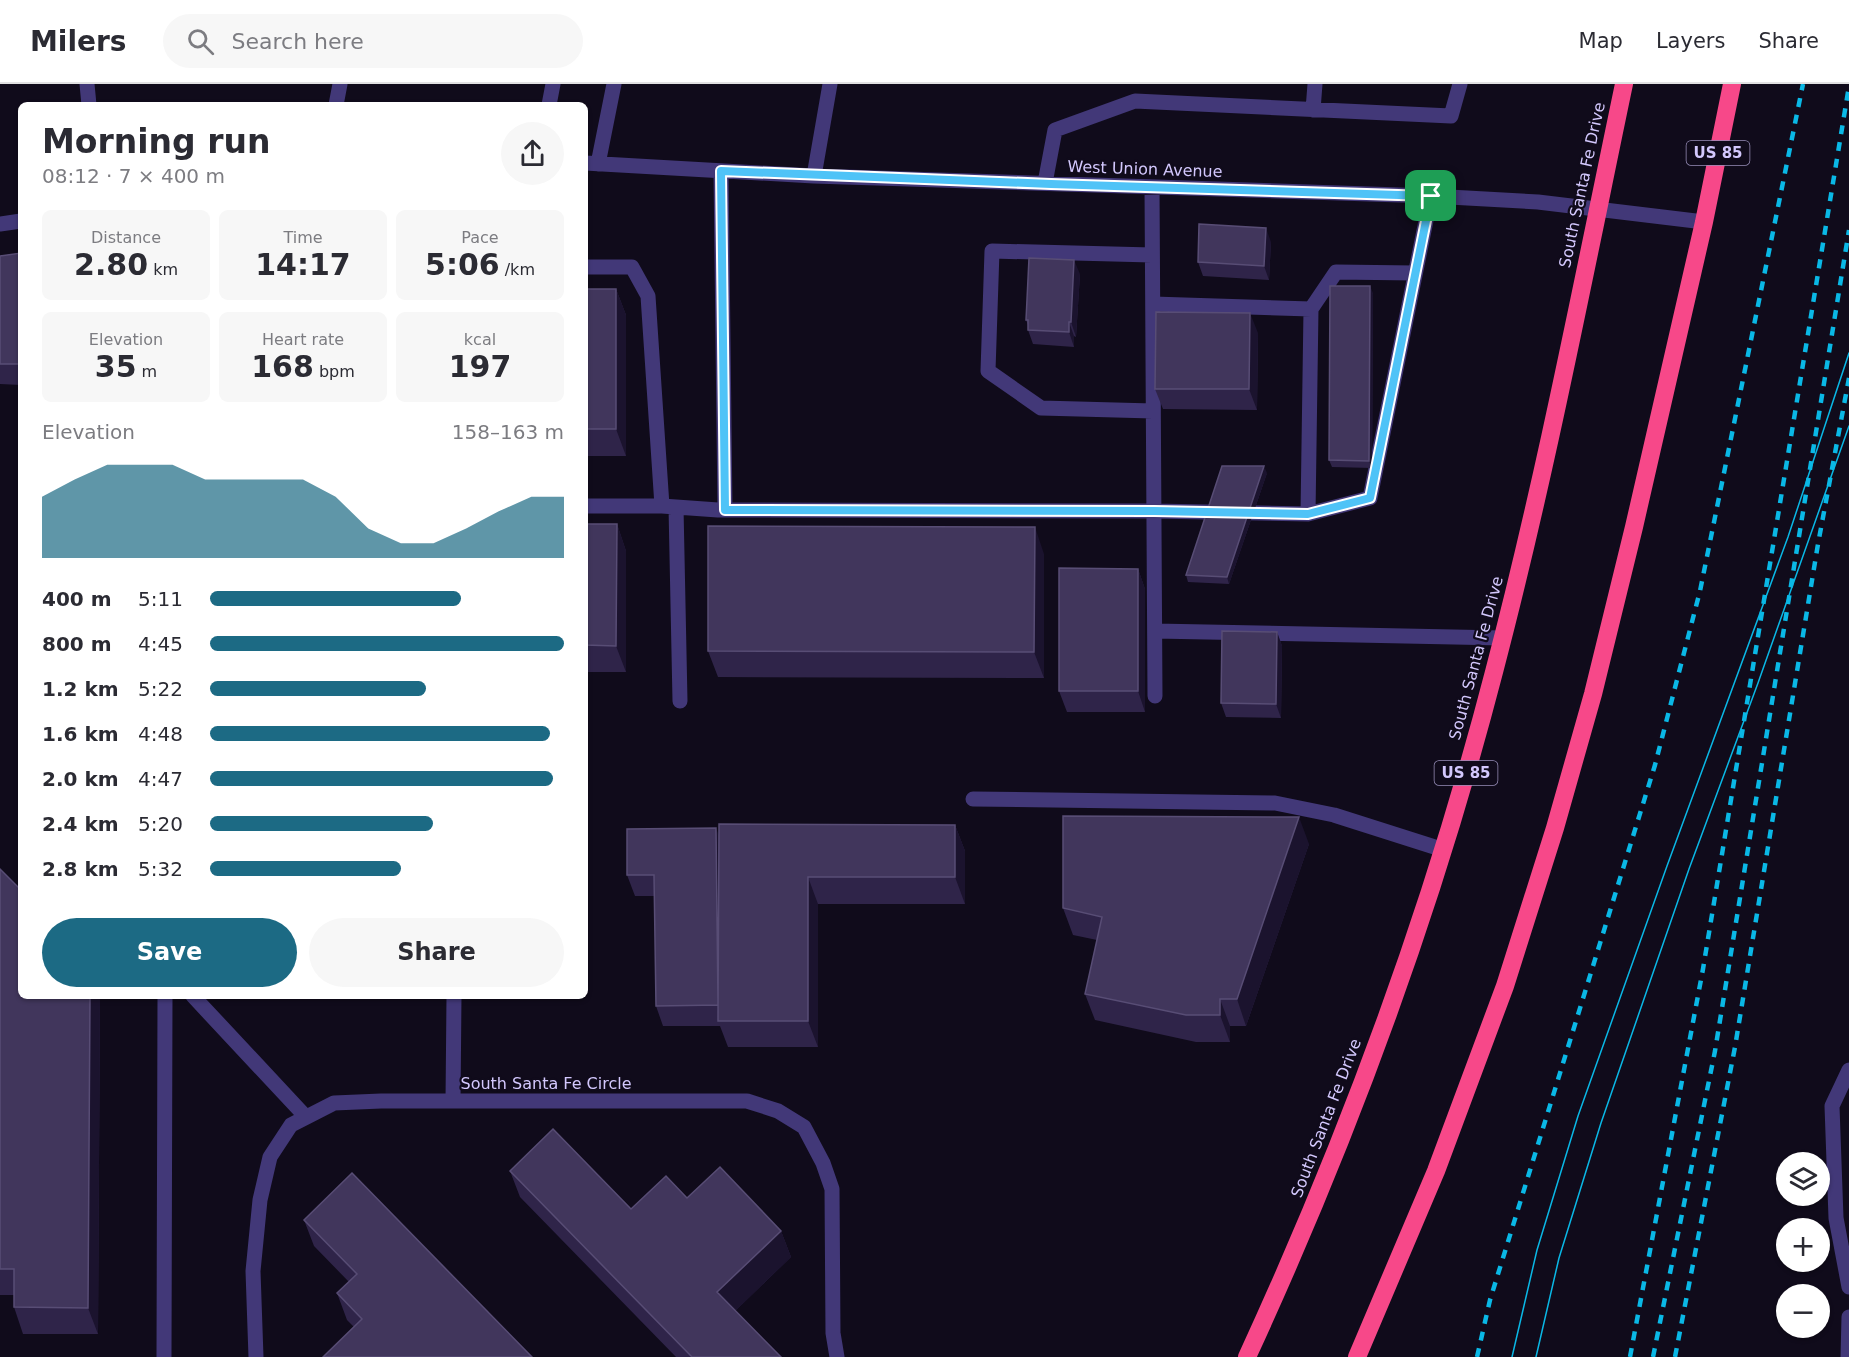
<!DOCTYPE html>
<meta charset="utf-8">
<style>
body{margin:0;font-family:"DejaVu Sans",sans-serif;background:#f7f7f7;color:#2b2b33;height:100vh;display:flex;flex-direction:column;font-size:22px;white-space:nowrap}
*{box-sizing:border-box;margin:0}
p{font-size:20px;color:#7c7c81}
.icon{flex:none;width:33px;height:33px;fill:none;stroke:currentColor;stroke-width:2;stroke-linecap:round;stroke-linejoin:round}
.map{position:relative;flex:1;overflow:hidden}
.side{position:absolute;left:18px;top:18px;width:570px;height:897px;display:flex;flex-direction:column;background:#fff;border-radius:9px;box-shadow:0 2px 4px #0004}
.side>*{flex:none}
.fabs{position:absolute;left:1776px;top:1068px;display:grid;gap:12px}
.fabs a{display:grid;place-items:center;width:54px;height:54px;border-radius:50%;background:#fff;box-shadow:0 2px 4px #0004;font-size:30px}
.pin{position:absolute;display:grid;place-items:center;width:51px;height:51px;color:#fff;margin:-26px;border-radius:12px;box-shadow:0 3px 9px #0006}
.round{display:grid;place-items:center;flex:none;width:63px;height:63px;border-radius:32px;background:#f7f7f7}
.overview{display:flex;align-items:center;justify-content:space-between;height:102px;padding:0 24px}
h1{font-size:33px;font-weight:600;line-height:45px}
.stats{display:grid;grid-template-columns:repeat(3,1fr);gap:9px;height:102px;padding:6px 24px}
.stats div{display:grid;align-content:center;border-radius:9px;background:#f7f7f7;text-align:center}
.stats b{font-size:30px;font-weight:600}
.stats small{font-size:16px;font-weight:400}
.stats p{font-size:16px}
.chart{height:168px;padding:12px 24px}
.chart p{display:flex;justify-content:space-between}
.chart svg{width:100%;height:108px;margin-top:6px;fill:#1c6a84;opacity:.7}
.action{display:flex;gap:12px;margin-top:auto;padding:12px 24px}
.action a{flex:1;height:69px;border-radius:36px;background:#1c6a84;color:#fff;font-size:24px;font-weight:600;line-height:69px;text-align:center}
.action a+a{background:#f7f7f7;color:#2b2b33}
ul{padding:0 24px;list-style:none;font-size:20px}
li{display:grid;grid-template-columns:96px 72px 1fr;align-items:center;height:45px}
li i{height:15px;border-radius:8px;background:#1c6a84}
header{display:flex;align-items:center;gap:36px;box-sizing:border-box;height:84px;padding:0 30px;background:#fff;border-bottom:2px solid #e1e1e2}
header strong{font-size:28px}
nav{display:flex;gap:33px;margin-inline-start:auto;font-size:21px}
.search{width:420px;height:54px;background:#f7f7f7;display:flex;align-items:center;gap:15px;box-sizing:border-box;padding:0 21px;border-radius:33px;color:#7c7c81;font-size:22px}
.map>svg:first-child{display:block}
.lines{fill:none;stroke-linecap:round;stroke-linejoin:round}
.minor{stroke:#423878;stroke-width:15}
.highway{stroke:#f74889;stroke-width:18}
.tram{stroke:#0ab8e6;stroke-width:1.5}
.rail{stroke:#0ab8e6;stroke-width:4.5;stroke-dasharray:9 8;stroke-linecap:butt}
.wall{fill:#2f2449}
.shaded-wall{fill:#1b132e}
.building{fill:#41365c;stroke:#584d75;stroke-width:1.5}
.route-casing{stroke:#fff;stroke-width:12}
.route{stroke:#4fc3f7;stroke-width:8}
.labels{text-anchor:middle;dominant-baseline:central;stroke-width:4.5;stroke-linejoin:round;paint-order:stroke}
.shield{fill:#100b1b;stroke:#988fb9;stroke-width:1.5}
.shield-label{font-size:15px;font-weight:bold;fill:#d3c8fd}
.street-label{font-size:16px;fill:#d3c8fd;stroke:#100b1b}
</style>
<header>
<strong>Milers</strong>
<div class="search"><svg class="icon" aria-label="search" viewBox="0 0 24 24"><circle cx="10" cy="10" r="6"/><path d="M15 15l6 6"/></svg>Search here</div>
<nav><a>Map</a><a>Layers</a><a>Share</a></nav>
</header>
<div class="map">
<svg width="1849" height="1273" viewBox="0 0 1849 1273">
<rect width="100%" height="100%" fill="#100b1b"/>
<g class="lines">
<path class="minor" d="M87,0l2,21
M336,21l4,-21
M549,21l4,-21
M1313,26l2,-26
M585,79l229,13 617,20 107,6 166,20
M598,80l16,-80
M721,87l4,339
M814,92l16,-92
M1045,99l10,-53 80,-29 316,15 9,-32
M1152,103l3,509
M0,140l21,-3
M1152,171l-160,-4 -4,120 53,37 112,3
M585,183h47l16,29 14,210
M1153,220l158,5 25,-37 79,1
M585,422h77l56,4 436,1 154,3 62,-16 61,-302
M676,423l4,194
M1308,430l3,-205
M1155,547l348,7
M973,715l302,4 59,12 110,35
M193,912l113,121
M1849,986l-17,36 4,112 13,69
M453,1017l1,-105
M164,1273l1,-361
M256,1273l-3,-86 7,-71 10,-43 21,-32 43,-22 47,-2h366l31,10 26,16 19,36 9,26 1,144 4,24
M1848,1273l1,-40"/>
<path class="highway" d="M1247,1273c102,-221 186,-450 247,-685 51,-194 89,-392 130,-588
M1357,1273l79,-186 69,-185 50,-158 38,-134 41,-167 70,-305 28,-138"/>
<path class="tram" d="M1512,1273l25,-107 41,-134 89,-250 121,-329 61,-184
M1536,1273l23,-99 42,-135 88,-254 69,-186 91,-257"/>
<path class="rail" d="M1477,1273l13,-57 165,-535 45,-174 103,-507
M1630,1273l73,-388 146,-883
M1653,1273l62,-306 134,-821
M1675,1273l60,-310 83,-503 31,-166"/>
</g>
<path class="wall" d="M1271,158l-2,38 -66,-4 -5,-14z
M21,169v132l-21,-1v-128z
M1080,190l-4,63 -2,-1v11l-41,-3 -5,-14v-5l-2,-5z
M585,205h31l10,26v141h-41z
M1373,209l-1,175 -40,-1 -3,-7z
M1258,249l-1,77 -94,-1 -8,-20z
M1267,389l-38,111 -41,-2 -2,-7z
M585,440h32l9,27v121h-41z
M1044,470v124l-326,-1 -10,-26z
M1138,485l7,20v123h-78l-8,-21z
M1277,548l5,14 -1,72 -55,-1 -5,-14z
M955,741l10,26v53h-147v143h-90l-8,-21h-57l-7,-20 -1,-110h-20l-8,-21 92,-40z
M1309,760l-63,182h-16v16h-34l-101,-22 -10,-26 12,-54 -24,-5 -10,-27z
M0,785l21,127h79l-2,338h-75l-9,-27v-12h-14z
M510,1087l121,38 56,-11 94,33 10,26 -56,54 46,46h-105l-156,-160z
M304,1136l228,137 -178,-30 -7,-7 -10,-27 12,-11 -35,-36z"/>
<path class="shaded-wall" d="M1266,144l5,14 -2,38 -5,-14z
M1074,176l6,14 -4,63 -5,-15z
M1370,202l3,7 -1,175 -3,-7z
M616,205l10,26v141l-10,-27z
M1250,229l8,20 -1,77 -8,-21z
M1069,238l5,14v11l-5,-15z
M1264,382l3,7 -38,111 -2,-7z
M617,440l9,27v121l-10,-26z
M1035,443l9,27v124l-10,-26z
M1138,485l7,20v123l-7,-21z
M1277,548l5,14 -1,72 -5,-14z
M1299,733l10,27 -63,182 -9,-27z
M955,741l10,26v53l-10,-27z
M716,744l8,20 -6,157z
M808,793l10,27v143l-10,-26z
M90,912h10l-2,338 -10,-26z
M1220,915l10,27v16l-10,-27z
M781,1147l10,26 -64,62 -10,-27z"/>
<path class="building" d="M1199,140l67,4 -2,38 -66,-4z
M21,169v111h-21v-108z
M1029,174l45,2 -3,62h-2v10l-41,-2v-10h-2z
M1330,202h40l-1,175 -40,-1z
M585,205h31v140h-31z
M1156,228l94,1 -1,76h-94z
M1222,382h42l-37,111 -41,-2z
M585,440h32l-1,122 -31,-1z
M708,442l327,1 -1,125 -326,-1z
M1059,484l79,1v122h-79z
M1222,547l55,1 -1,72 -55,-1z
M1063,732l236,1 -62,182h-17v16h-34l-101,-21 17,-77 -39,-9z
M719,740l236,1v52h-147v144h-90z
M716,744l2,177 -62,1 -2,-131h-27v-46z
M0,785l21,21v106h69l-2,312 -74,-1v-38h-14z
M553,1045l78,80 35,-33 21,22 33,-31 61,64 -64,61 64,65h-89l-182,-186z
M352,1089l180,184h-209l39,-38 -25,-26 20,-19 -53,-54z"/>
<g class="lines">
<g class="route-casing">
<path id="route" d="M721,87l330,13 380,12 -61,302 -62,16 -154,-3 -429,-1z"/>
</g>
<use href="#route" class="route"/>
</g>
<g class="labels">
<g class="shield">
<rect x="1686.5" y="57" width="63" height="24" rx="4.5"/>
<rect x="1434.5" y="677" width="63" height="24" rx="4.5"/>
</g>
<g class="shield-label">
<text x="1718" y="69">US 85</text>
<text x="1466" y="689">US 85</text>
</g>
<g class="street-label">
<text transform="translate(1145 85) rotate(2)">West Union Avenue</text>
<text transform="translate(1582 101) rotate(-78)">South Santa Fe Drive</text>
<text transform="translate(1476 574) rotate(-75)">South Santa Fe Drive</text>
<text x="546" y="999">South Santa Fe Circle</text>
<text transform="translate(1326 1034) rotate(-69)">South Santa Fe Drive</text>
</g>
</g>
</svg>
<div class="fabs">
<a><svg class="icon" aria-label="layers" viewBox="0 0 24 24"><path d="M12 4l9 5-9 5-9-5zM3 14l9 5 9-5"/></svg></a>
<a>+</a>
<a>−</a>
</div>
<div class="pin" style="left:1431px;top:112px;background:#1e9e55"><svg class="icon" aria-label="arrive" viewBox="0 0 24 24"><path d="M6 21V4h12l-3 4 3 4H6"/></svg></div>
<section class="side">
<div class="overview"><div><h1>Morning run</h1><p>08:12 · 7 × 400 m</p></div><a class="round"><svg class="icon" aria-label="share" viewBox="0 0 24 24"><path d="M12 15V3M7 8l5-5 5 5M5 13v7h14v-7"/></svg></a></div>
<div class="stats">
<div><p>Distance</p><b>2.80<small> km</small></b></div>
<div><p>Time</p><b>14:17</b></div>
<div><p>Pace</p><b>5:06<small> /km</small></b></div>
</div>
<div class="stats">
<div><p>Elevation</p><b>35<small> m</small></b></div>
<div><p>Heart rate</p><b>168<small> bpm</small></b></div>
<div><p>kcal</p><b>197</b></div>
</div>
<div class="chart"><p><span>Elevation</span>158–163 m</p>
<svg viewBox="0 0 160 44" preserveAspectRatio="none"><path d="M0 44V19L10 12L20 6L30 6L40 6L50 12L60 12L70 12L80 12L90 19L100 32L110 38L120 38L130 32L140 25L150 19L160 19V44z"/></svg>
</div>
<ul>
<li><b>400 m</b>5:11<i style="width:71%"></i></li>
<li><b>800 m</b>4:45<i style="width:100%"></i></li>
<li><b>1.2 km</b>5:22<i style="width:61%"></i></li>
<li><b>1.6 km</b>4:48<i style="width:96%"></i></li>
<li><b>2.0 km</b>4:47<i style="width:97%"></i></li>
<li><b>2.4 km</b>5:20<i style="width:63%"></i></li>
<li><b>2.8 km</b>5:32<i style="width:54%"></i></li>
</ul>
<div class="action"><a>Save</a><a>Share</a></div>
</section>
</div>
